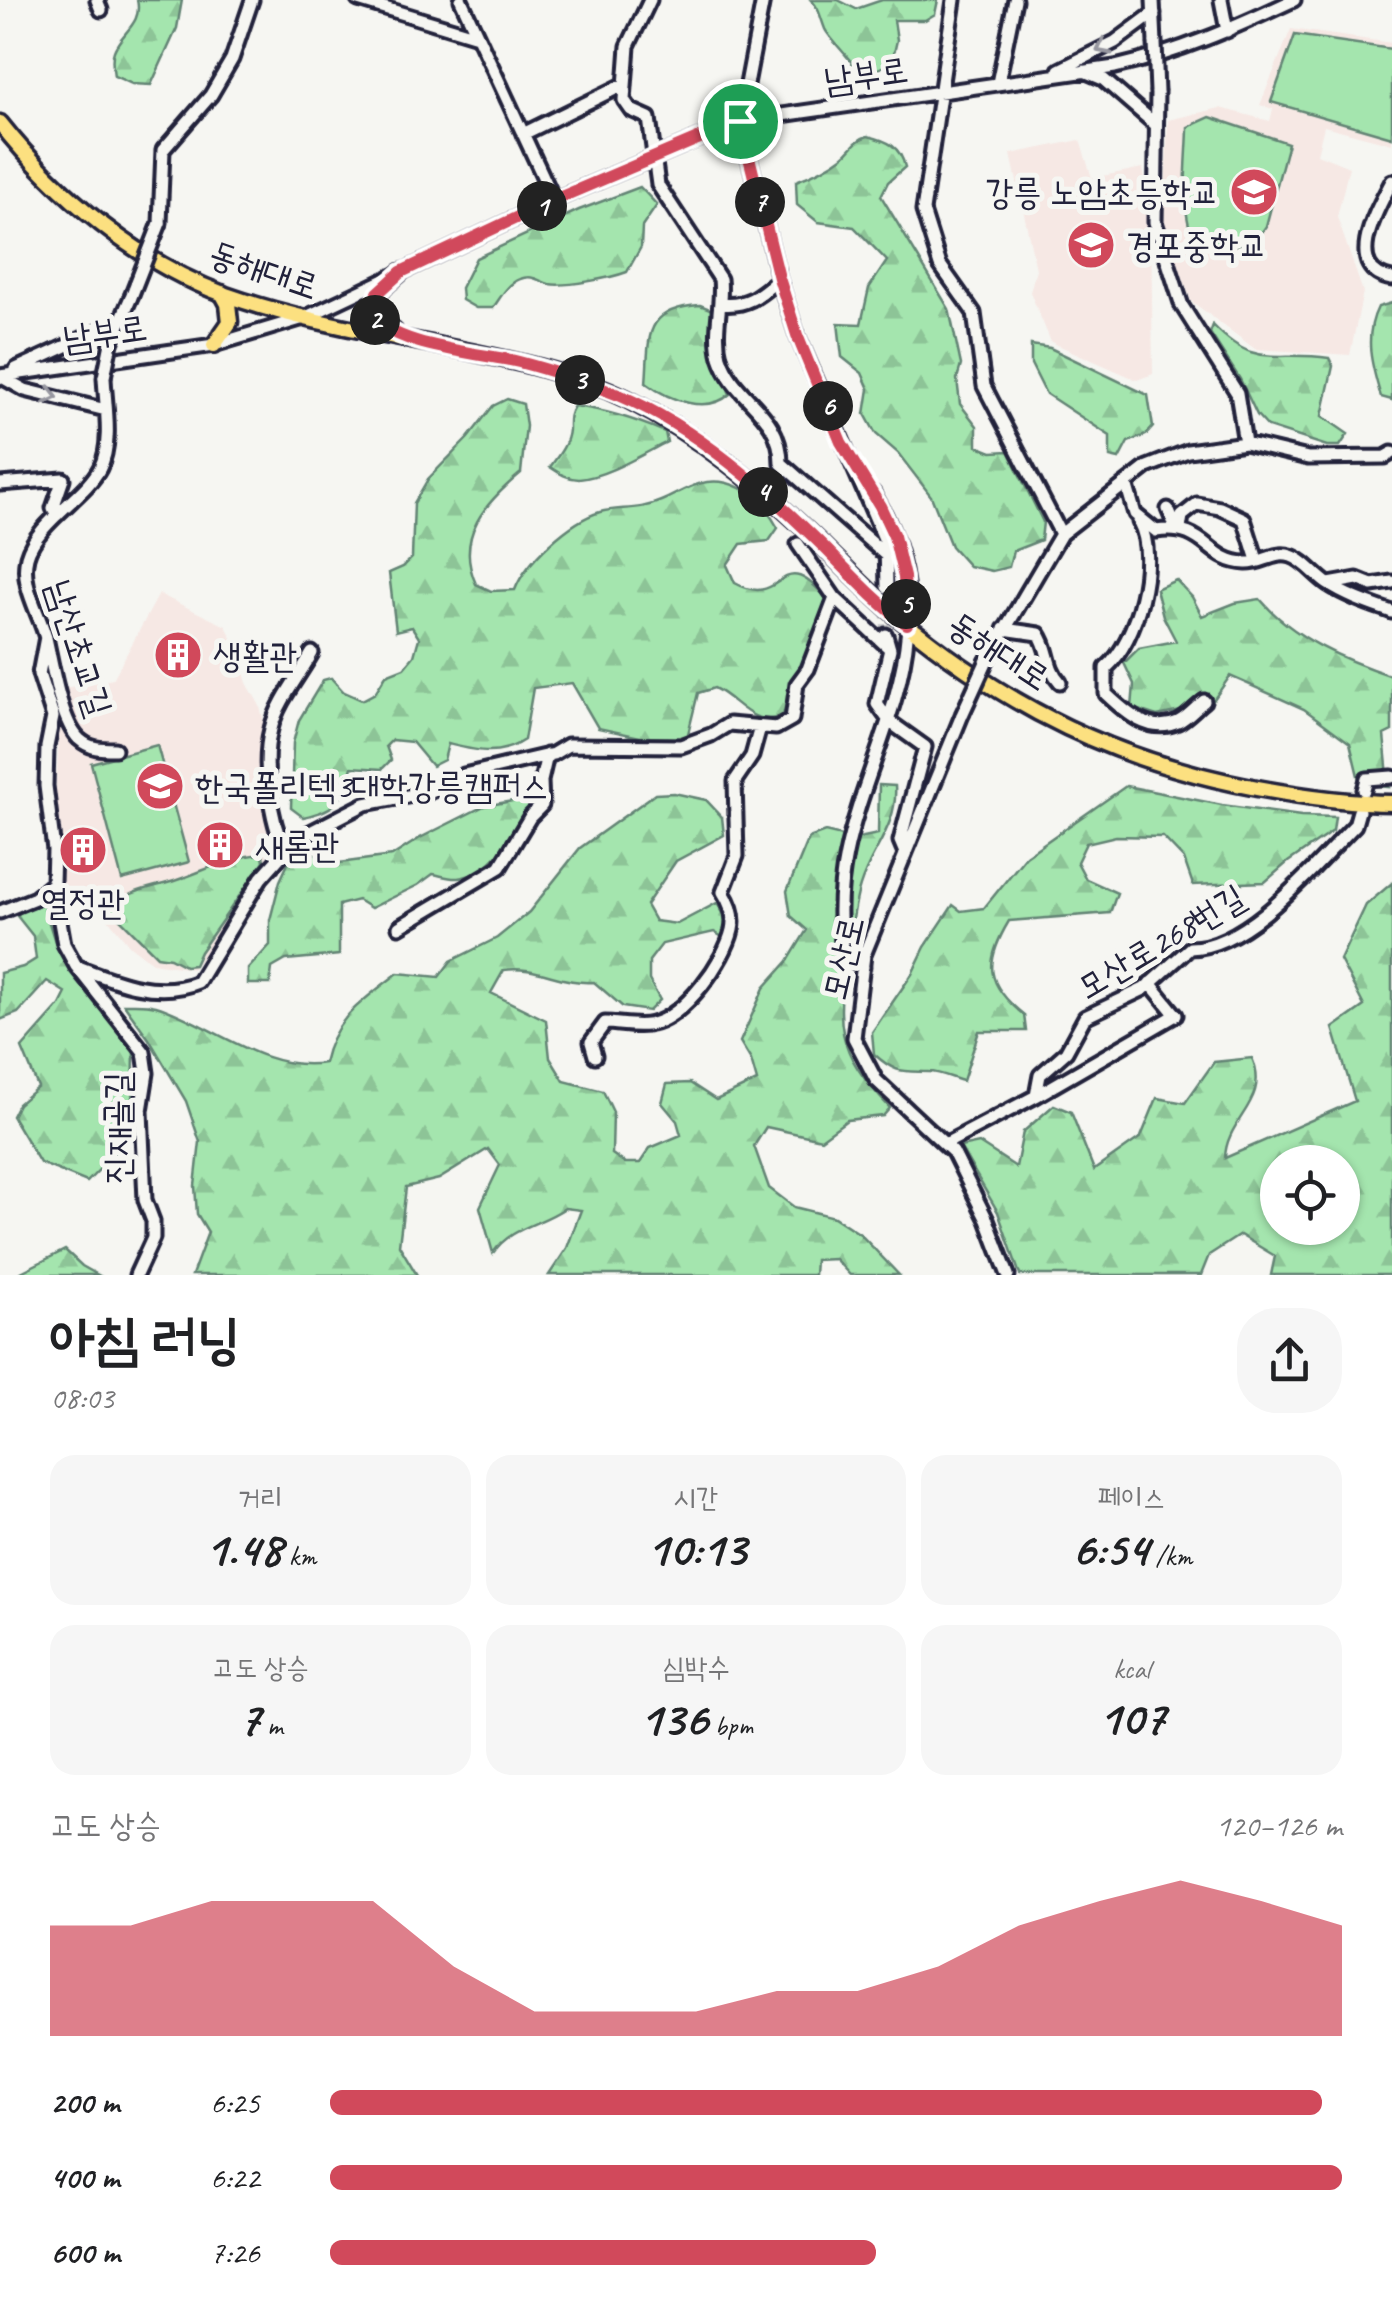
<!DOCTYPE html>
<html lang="ko">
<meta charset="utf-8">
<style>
body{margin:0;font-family:Caveat,"Poor Story",sans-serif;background:#f6f6f6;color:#202124;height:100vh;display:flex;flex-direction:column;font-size:38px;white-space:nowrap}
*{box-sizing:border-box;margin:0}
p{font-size:32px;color:#757577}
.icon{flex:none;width:55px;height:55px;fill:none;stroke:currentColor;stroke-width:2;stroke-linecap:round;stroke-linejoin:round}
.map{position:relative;height:1275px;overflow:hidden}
.drawer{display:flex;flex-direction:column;background:#fff;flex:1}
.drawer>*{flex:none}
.tools{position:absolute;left:1260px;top:1145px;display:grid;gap:20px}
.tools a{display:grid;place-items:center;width:100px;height:100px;border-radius:50%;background:#fff;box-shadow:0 2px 8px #0004;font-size:50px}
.pin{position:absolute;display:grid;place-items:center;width:85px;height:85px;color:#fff;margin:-42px;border:5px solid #fff;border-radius:50%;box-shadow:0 2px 10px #0007}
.km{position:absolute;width:50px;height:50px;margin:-25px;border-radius:50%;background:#222;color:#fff;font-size:28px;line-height:50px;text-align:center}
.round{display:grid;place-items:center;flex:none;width:105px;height:105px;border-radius:40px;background:#f6f6f6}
.overview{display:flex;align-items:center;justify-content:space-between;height:170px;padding:0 50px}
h1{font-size:55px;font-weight:700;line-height:75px}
.figures{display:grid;grid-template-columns:repeat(3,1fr);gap:15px;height:170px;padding:10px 50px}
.figures div{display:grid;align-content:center;border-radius:25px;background:#f6f6f6;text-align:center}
.figures b{font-size:50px;font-weight:700}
.figures small{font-size:28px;font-weight:400}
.figures p{font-size:28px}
.chart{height:280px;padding:20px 50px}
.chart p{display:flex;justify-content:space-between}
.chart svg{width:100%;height:180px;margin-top:10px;fill:#d1495b;opacity:.7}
ul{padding:0 50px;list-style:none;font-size:32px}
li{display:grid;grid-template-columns:160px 120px 1fr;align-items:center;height:75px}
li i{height:25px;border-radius:12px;background:#d1495b}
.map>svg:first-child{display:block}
.built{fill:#f6e8e4}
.forest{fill:url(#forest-firs);stroke:#638474;stroke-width:2.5;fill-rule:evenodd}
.green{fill:#a4e5ae;stroke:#638474;stroke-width:2.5}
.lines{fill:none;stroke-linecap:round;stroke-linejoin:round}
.minor-tunnel{stroke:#cccccd;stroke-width:11;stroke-dasharray:11 5.5;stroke-linecap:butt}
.minor-casing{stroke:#22223b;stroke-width:19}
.major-casing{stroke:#22223b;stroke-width:21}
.minor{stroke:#f6f6f2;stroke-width:11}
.major{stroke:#fce080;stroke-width:14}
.minor-bridge-casing{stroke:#22223b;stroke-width:19;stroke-linecap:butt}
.minor-bridge{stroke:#f6f6f2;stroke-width:11}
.oneway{stroke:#9797a0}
.route-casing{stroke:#fff;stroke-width:20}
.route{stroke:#d1495b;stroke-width:12}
.labels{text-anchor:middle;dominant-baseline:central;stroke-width:10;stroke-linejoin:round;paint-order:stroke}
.street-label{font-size:35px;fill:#22223b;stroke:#f6f6f2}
.poi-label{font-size:35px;fill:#22223b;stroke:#f6f6f2;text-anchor:start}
</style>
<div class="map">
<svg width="1392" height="1275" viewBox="0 0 1392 1275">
<defs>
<pattern id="forest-firs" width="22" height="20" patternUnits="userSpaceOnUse" patternTransform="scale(2.5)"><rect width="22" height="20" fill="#a4e5ae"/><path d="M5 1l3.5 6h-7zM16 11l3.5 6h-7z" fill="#8dc497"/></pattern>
</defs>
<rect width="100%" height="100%" fill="#f6f6f2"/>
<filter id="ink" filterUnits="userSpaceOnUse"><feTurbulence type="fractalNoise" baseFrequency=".01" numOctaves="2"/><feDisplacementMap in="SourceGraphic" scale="20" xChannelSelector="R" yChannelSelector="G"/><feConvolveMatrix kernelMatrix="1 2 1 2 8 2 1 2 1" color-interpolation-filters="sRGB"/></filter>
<g filter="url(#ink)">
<path class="built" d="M1291,29l101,14v101l-68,-18 -7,28 32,13 -12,50 26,75 -13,63 -95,-6 -64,-48 -27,-78 4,-103 52,-12 50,13 3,-12 -13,-4z
M1080,140l12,38 51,-10 8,54 2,152 -16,6 -86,-38 -21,-50 6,-23 -25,-115z
M159,594l67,32 12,24 9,33 12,21 7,24 -1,67 6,47 -8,27 -39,63 -32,37 -40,-6 -22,-17 -36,-44 -28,6 -8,-21 -4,-72 5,-78 -11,-46 65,-12z"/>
<path class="forest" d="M137,0h45l-5,28 -26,57 -19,-1 -18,-8c-1,-7 -3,-18 0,-25 7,-19 29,-27 23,-51z
M811,0h27l18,9 26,-9h56l-3,14 -10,6h-31l3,20 -5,22 -18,9 -19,-4c-7,-11 -26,-29 -30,-38 -5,-12 -5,-20 -14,-29z
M868,136c20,5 32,10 37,31l-17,15 -7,14 68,113 12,56 -4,14 3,25 17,22v20l15,6 16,-1 35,71 -2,18 -28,11 -4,16 -17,4 -23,-5 -18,-20 -20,-50 -33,-43 -22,-19 -11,-20 4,-25 -7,-16 -20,-16 -4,-34 23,1 8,-36 18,-27 -33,-34 -36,-5 -21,-17 -1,-24c16,-6 32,-13 46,-24 11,-8 12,-17 26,-21z
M640,187l17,18 -15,22 -1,20 -14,25c-16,6 -61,15 -78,12 -11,-3 -16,-10 -29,-5 -13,5 -19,18 -27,29h-17l-14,-8 -1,-12 15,-30 103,-48z
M1392,303v97l-11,-3c-9,-30 -18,-60 -3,-90z
M700,305l15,6 1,47 14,36c-23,21 -61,6 -84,-11 4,-44 -5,-74 54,-78z
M1213,325c43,45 61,25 116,33l4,8 -11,50 26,18 -8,12h-13l-59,-19 -11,-12 -17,-36 -30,-46z
M1031,345l19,3 98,47 5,32 -7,8 -18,7 -9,17 -9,-2v-21l-64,-42 -15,-30z
M507,399l16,5 3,22 -5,47c-35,29 -67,63 -45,111l15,7 24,-1c11,-29 55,-69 85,-78 19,-5 39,-1 61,-11 23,-10 39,-24 66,-18 23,6 40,25 51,45l-9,13 -28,3 -14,21 8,18c51,28 42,-42 92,16l-1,14 -17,47 -20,30 -6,26c-32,12 -44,-16 -69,-28l-16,5 -11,45 -47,-1 -42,-9 -26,-45 -39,5 -9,52c-25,17 -47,11 -76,4l-4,16 -12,6 -20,-24 -20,-2 -6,6 5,14 -9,9 -30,-2c-10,34 -13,42 -49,50l-12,-9 2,-65 6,-23 24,-40 8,-2 13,14 18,8 13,-7 11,-18 18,-7 10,-12 5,-18 -7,-11 -16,4 -7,-58 14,-6 9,-9 2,-55 14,-24 40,-41 25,-32z
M574,406c32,4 60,13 91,26l2,10c-24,12 -61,35 -88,37 -12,0 -20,-6 -29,-12 8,-11 18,-23 19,-37 0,-11 -1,-14 5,-24z
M1176,580l16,17 10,19 33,-13 25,-4c33,39 84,61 132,77v55l-8,4 5,52 -29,-3 -10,-41 -46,-34 -74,-33 -20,29 -53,11 -25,-8 2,-24 -10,-21 15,-15 37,-7 -13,-25 -7,-27z
M879,785l16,1c3,40 -24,64 -35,100 -6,19 -8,41 -11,61 -14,75 -15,103 41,161l-7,8 -36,4 -26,19 -55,-12 -12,19 15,42 25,19 40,10 26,17 39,41h-49l-15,-16 -20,1 -1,15h-265l18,-27 14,-38 -16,-2c-25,17 -54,19 -72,45l-13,-46 20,-42 -12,-16 -49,30 -33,8 -7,58 18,30h-225l16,-43 -11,-18 -2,-28 5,-44 -14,-41 -37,-62 -25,-35c11,0 22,-1 32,2 55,17 108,67 168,57 10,-46 39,-62 74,-90l41,4 12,-16 46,-23 32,-26 51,-64 75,-54 19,-1 32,7 16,17 2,18 -48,26 -30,44 9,16 22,3 40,-21 13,21 -6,14 -10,-6 -52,12 -13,17v19l11,20 -11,11 -26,-4 -29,-25c-32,3 -58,-17 -90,-12l-13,23 55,27 4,38 14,23 39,10 10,21 -1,42 13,9h15l10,-15 31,-13 -4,-14 -15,-18 5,-19 23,-1 26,17 41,-19 -6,-21 -11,-18 24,-54 24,-27 19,-31 -16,-14 -4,-25 22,-53 16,-6 29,7 24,-5z
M1126,786l96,19 79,11 34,1 -2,14 -45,31 -23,20 -72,3 -9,-26 -21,-22 -47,-1 -30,7 -9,19 9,17 31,14 -7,20 -101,8c-25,42 -24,63 15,94l2,16h-47l-16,50c-11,-3 -23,-9 -34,-9 -27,-1 -33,2 -55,-18l-2,-22 40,-58 13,-27 28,-42 8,6 23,-3 42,-52z
M524,799l7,4c-15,28 -38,72 -73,75 -8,1 -18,-3 -25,-4l-15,11 -47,23 -13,-8 -19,5v50l-53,5 -14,8 -2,16h-22v-15l22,-24v-25l10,-39 11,-24 14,-11 14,11 20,6 53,-7 28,-18 64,-32z
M263,854l1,7 -64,91 -6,13 -9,1 -15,-8 -13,-2 -47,-47c16,-19 44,-21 67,-29 30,-10 54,-24 86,-26z
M1392,883v392h-121l4,-19 -35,-21 -31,20 -8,20h-181l-22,-63 -38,-65 19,-4 37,24 7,-35 31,-27 17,7 23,58 47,-33 16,-39 28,5 29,-41 38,-4c19,44 -26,60 -27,100l130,-57 -22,-73 31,-22 -24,-46 26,-55zM1342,1162v66h-64v-66z
M43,904l13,41 78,105 -1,56 -14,43 -32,33 -47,-19 -28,-47 6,-12 20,-17 -16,-39 38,-43 6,-12 -19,-12 -29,32 -18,7v-47l23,-6 13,-8 -3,-23 -16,-20 6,-9z
M65,1250l17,16 16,9h-83z"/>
<path class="green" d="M1295,35l97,14v88l-121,-35z
M1210,117l78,26 -22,83c-8,14 -25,20 -41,20 -10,1 -23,0 -30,-8 -16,-19 -7,-85 -7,-111z
M157,745l32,117 -67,18 -31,-117z"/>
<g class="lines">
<path class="minor-tunnel" d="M886,635l1,-48"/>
<g class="minor-casing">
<path id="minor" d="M97,0l4,10
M358,0l119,36
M461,0l93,200
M650,0l-22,46 -4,54 7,10 18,8 9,67 62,94c3,25 -7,52 0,78 14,44 61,54 61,106l107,94
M763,0l-23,121 39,158 18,56 89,208 1,44
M954,0l-31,211 17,54 34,48 10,73 77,148
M1153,0l2,43
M1221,0l6,31
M1059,70l56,-28 39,-29
M1084,71l19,8 53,46
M998,83l17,-83
M1157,92l-2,130 27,84 55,87 8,50
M523,134l100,-49
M1392,181c-14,27 -51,89 0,98
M160,223l3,-73 48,-55 21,-36 20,-59
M721,304c26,3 39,-9 58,-25
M111,343l20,-46
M16,369l105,-48
M0,376l214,-31 90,-27 250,-118 186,-79 375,-54c63,-14 121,-40 179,-67
M0,376l25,14 81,20
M104,377c1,27 9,66 -4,91 -14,28 -64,55 -73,89 -7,28 12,55 19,81 6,25 14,82 33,101 11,10 22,10 36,10
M1126,483l9,31 21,17c50,-8 51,31 90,32 16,1 28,-12 45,-7 13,4 25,20 37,28 20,13 42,20 64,28
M0,484l63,-5 -10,29 4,7
M1168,509l8,19
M1139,522c20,37 -2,119 -33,146v26c19,18 43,41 72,28 9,-4 18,-15 26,-21
M1180,529l2,-13 15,-12 23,4 24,11 13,41
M798,544l37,54 55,51
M1329,584l28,-5 15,6 20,-3
M1004,629l35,5c11,16 7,33 21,48
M886,635l4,14 -13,55 13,18 35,25 -25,94 5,12
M46,637l-7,37 14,43 -6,30 -1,39 8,64 -1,33 11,61 12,22 68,86 3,21 -6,38 4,89 8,21v17l-17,37
M987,660l74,-126 86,-67 41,-16 57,-8 63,15 77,-1 7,-4
M962,715l-98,240 -10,83 22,42 77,72 34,68 21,55
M1364,790l3,-11 25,-2
M285,851c-15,-31 -23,-88 -14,-122 6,-26 28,-53 41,-76
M0,912l35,-14 18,-15
M399,927l101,-60 30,-50 12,-12 -1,-24 6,-26
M76,966c38,15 81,33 122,16l63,-104 34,-38 70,-36 64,-12 35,-17 89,-21 15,-9 113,1 30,-11 18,-11 47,4 16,-9 5,-35 11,-15 27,-71
M863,967l-19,-13c-32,-162 134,-288 29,-461
M595,1056l-4,-14 14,-19c14,0 34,5 47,1 32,-7 73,-63 80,-94 3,-13 -2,-27 -9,-38l14,-36 -2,-75 17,-25 8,-29
M1036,1096l140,-81 -26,-32
M945,1144l91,-48 4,-21 26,-23 19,-35 59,-28 46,-41c58,0 126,-84 165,-123l4,-14"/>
</g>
<g class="major-casing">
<path id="major" d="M0,123c57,72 138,140 226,172 68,24 139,36 210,50 65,13 132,25 191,54 72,36 134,88 192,143 27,26 52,53 81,77 109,90 218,143 357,169 44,8 90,15 135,15
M394,331l-19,-12c-10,-21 12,-34 26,-47
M214,345l16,-23 -2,-18 -6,-11"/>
</g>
<use href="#minor" class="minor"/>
<use href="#major" class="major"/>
<g class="minor-bridge-casing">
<path id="minor-bridge" d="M1155,43l2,49
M131,297l29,-74
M104,377l7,-34
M962,715l25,-55"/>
</g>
<use href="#minor-bridge" class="minor-bridge"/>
</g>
<defs><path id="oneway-chevron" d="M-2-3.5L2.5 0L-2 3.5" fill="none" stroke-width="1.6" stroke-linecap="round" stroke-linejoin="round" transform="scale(2.5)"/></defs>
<g class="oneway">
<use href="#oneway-chevron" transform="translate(1103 48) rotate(153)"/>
<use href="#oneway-chevron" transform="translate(51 396) rotate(14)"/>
</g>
</g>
<g class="lines" filter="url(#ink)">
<g class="route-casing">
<path id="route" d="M740,121l39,157 18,57 44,107 39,64 14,30 10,41 3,47c-31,-22 -57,-51 -84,-78 -58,-57 -127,-118 -202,-150 -33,-13 -67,-25 -102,-34 -36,-9 -132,-15 -148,-50l7,-19 23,-21 153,-72z"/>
</g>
<use href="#route" class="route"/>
</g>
<defs>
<g id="school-disc" transform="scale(2.5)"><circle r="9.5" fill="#d1495b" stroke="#f6f6f2"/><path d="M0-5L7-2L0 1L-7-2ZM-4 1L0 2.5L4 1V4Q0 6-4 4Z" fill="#fff"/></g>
<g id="building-disc" transform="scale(2.5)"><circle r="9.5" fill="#d1495b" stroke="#f6f6f2"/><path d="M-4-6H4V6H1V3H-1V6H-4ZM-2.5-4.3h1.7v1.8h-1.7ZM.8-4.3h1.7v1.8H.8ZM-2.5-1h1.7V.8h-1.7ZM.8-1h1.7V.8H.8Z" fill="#fff"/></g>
<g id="university-disc" transform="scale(2.5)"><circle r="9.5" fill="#d1495b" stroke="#f6f6f2"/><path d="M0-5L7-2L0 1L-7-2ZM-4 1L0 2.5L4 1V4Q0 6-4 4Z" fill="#fff"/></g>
</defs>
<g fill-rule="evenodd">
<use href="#school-disc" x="1254" y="192"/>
<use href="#school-disc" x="1091" y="245"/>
<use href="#building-disc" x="178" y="655"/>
<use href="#university-disc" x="160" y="786"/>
<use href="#building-disc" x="220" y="845"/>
<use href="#building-disc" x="83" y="850"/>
</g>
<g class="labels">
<g class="street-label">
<text transform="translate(866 75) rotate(-8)">남부로</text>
<text transform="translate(264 270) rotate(19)">동해대로</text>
<text transform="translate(105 333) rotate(-8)">남부로</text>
<text transform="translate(79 648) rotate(72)">남산초교길</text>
<text transform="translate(999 651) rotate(33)">동해대로</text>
<text transform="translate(1161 942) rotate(-31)">모산로268번길</text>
<text transform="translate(843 958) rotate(-77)">모산로</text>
<text transform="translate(117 1128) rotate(-90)">진재골길</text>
</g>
<g class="poi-label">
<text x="1219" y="192" text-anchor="end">강릉 노암초등학교</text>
<text x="1126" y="245">경포중학교</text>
<text x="213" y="655">생활관</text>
<text x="195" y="786">한국폴리텍3대학강릉캠퍼스</text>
<text x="255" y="845">새롬관</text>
<text x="83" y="902" text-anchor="middle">열정관</text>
</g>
</g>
</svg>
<div class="tools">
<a><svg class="icon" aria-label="locate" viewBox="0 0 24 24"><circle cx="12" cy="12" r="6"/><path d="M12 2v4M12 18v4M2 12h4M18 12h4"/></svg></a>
</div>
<div class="pin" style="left:740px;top:121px;background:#1e9e55"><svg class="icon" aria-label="arrive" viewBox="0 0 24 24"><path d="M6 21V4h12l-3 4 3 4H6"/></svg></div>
<b class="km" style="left:542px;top:206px">1</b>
<b class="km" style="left:375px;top:320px">2</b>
<b class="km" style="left:580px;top:380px">3</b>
<b class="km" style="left:763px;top:492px">4</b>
<b class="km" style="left:906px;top:604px">5</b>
<b class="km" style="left:828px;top:406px">6</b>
<b class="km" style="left:760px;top:202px">7</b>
</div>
<section class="drawer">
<div class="overview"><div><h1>아침 러닝</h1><p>08:03</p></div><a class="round"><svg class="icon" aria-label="share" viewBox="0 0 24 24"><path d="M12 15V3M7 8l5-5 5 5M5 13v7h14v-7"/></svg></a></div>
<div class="figures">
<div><p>거리</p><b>1.48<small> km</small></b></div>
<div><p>시간</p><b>10:13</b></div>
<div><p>페이스</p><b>6:54<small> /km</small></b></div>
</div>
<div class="figures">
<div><p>고도 상승</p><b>7<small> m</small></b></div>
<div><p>심박수</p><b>136<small> bpm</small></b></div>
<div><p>kcal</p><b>107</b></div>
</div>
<div class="chart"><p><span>고도 상승</span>120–126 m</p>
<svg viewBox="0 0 160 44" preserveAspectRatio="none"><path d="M0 44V17L10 17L20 11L30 11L40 11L50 27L60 38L70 38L80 38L90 33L100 33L110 27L120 17L130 11L140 6L150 11L160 17V44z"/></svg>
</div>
<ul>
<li><b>200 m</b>6:25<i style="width:98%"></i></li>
<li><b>400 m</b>6:22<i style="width:100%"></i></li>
<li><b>600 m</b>7:26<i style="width:54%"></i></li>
</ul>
</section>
